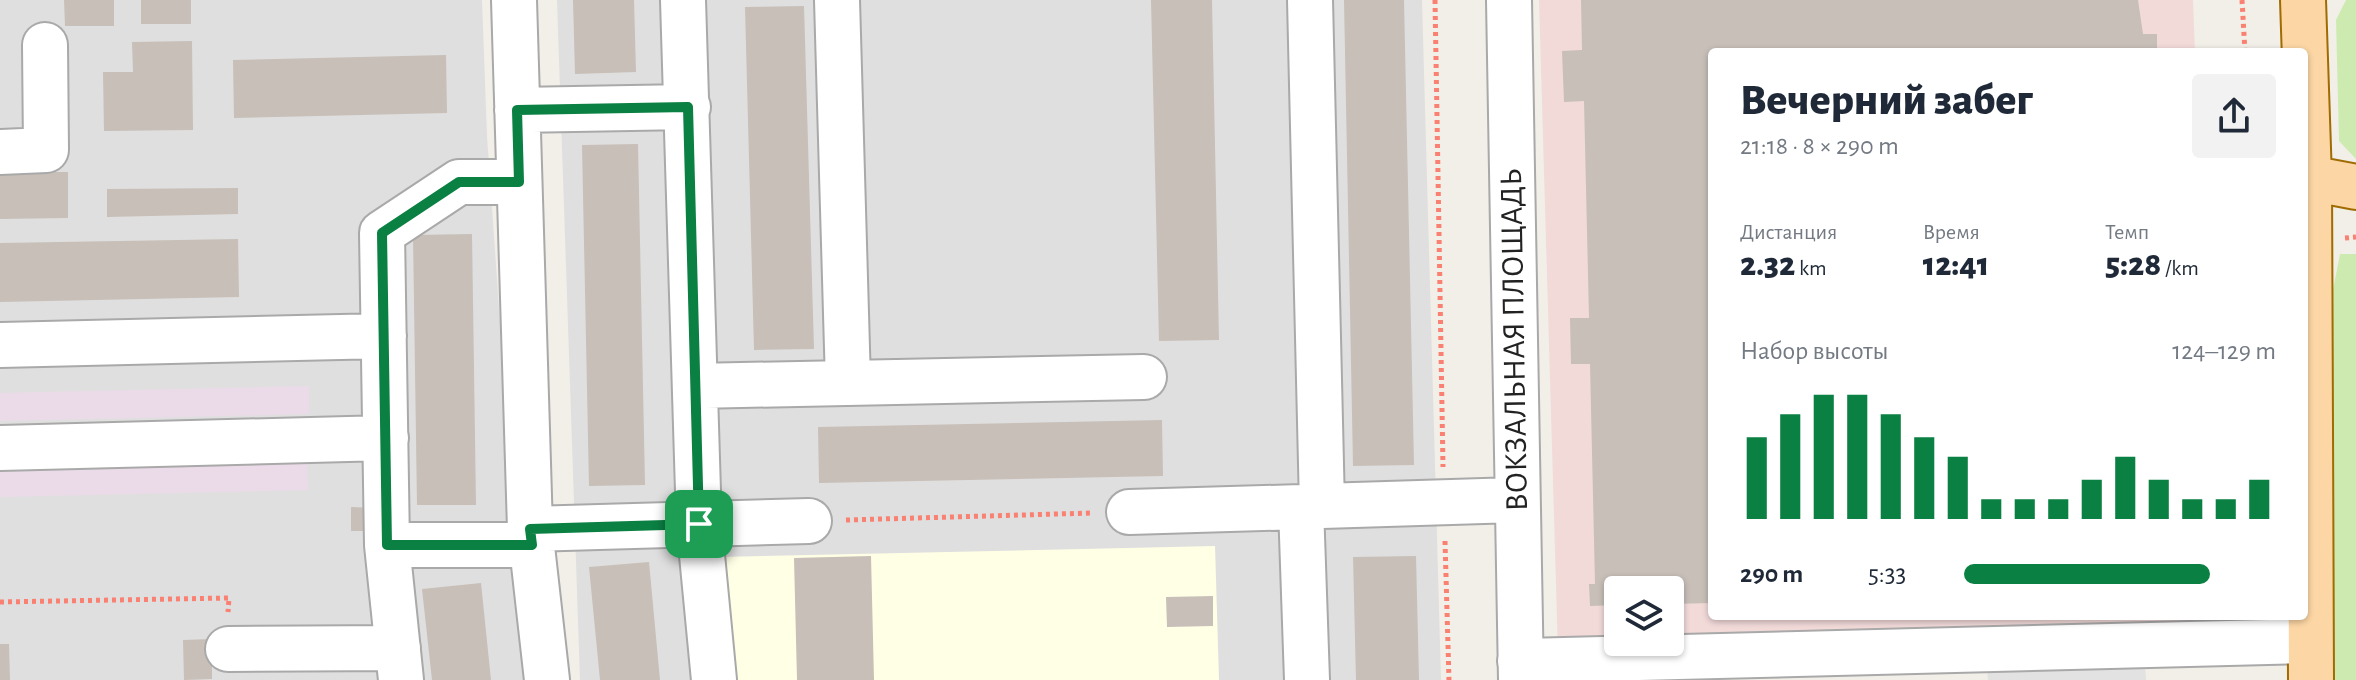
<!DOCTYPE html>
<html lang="ru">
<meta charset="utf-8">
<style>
body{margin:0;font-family:"Alegreya Sans",sans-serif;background:#f2f2f3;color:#1f2937;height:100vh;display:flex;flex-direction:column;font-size:30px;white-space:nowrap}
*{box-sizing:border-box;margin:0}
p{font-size:26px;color:#747a83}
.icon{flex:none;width:44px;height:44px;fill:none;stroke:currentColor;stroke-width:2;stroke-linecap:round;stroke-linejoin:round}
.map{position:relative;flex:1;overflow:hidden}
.panel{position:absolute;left:1708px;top:48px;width:600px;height:572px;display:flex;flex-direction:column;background:#fff;border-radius:8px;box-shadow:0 2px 6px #0004}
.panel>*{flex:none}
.buttons{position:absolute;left:1604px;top:576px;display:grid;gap:16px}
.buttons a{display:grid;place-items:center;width:80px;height:80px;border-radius:8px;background:#fff;box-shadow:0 2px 6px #0004;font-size:40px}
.pin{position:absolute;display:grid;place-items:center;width:68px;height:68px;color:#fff;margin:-34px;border-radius:16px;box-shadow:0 4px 12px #0006}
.round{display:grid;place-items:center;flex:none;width:84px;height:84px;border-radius:8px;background:#f2f2f3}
.overview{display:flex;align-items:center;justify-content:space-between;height:136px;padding:0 32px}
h1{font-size:44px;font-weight:800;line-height:60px}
.figures{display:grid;grid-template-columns:repeat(3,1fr);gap:12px;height:136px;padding:8px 32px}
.figures div{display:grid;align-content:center}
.figures b{font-size:34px;font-weight:800}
.figures small{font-size:22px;font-weight:400}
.figures p{font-size:22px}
.chart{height:224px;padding:16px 32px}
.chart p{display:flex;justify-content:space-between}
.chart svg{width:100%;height:144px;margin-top:8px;stroke:#0b8043;stroke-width:6}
ul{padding:0 32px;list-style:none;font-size:26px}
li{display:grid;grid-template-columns:128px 96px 1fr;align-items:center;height:60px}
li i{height:20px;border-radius:10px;background:#0b8043}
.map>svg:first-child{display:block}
.residential{fill:#e0dfdf}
.commercial{fill:#f2dad9;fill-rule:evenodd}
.industrial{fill:#ebdbe8}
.education{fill:#ffffe5}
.grass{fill:#cdebb0}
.parking{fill:#e2e2e2}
.building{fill:#c7bfb8}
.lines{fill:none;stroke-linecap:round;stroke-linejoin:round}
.minor-casing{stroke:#a9a9a9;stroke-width:48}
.major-casing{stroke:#a06b00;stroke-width:48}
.path{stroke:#fa8072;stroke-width:5;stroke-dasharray:4 4;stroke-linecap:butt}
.minor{stroke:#fff;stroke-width:44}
.major{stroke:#fcd6a4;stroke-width:44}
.route-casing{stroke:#fff;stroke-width:16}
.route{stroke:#0b8043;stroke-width:10}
.labels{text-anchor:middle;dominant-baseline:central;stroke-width:6;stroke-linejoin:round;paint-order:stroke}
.street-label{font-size:32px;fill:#222;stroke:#fff}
</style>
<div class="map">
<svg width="2356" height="680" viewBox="0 0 2356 680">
<rect width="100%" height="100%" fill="#f2efe9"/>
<path class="residential" d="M0,0h482l5,136 38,544h-525z
M557,0h865l19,680h-861z"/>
<path class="commercial" d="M1539,0h654l2,52h-483v564h504v4l-16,14 -642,20zM1618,590h52v52h-52z"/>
<path class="industrial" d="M309,386v28l-309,7v-28z
M307,463l1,27 -308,7v-28z"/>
<path class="education" d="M1215,546l4,134h-486l-13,-123z"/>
<path class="grass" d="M2346,0h10v159l-17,-18 -3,-121z
M2340,254h16v426h-25v-380z"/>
<path class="parking" d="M2144,650l2,30h-158l-2,-20z"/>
<path class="building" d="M64,0h50v26h-49z
M141,0h50v24h-50z
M573,0h61l2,72 -61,2z
M1151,0h61l7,340 -60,1z
M1344,0h60l10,465 -61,1z
M1581,0h557l5,34h14v18h-445v551l-42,1v-14h-52v15l-28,1 -1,-22h6l-5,-220h-19l-1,-46h19l-5,-217 -20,1 -2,-51 20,-1z
M804,6l10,343 -60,1 -9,-343z
M192,41l1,89 -89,1 -1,-59h30l-1,-30z
M446,55l1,58 -213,5 -1,-58z
M638,144l7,341 -56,1 -7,-341z
M0,172h68v46l-68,1z
M238,188v26l-131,3v-28z
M472,234l4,271h-59l-4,-270z
M238,239l1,58 -239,5v-59z
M1162,420l1,56 -344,7 -1,-56z
M351,507l24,1 -1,23h-23z
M871,556l3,124h-77l-3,-122z
M1416,556l3,124h-63l-3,-123z
M649,562l11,118h-60l-11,-113z
M481,583l10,97h-59l-10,-91z
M1213,596v30l-46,1 -1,-30z
M212,639v40l-28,1 -1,-40z
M0,644h9l1,36h-10z"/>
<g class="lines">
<g class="minor-casing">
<path id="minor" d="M514,0l16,529 17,151
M683,0l16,524 15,156
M837,0l11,383
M1310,0l12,506 194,-6
M1509,0l12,680
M517,110l171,-3
M0,152l46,-2 -1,-105
M0,345l384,-9
M695,386l449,-9
M0,448l386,-10
M1129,512l172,-5
M530,529l279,-8
M387,545h145
M228,649l170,-1
M1520,661l790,-20
M401,680l-14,-135 -5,-312 77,-51h60
M1307,680l-6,-173 21,-1"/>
</g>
<g class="major-casing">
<path id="major" d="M2303,0l6,178 2,502
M2309,178l47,9"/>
</g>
<path class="path" d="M1435,0l8,467
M2242,0l3,52
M2345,238l11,-1
M846,520l246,-7
M1445,541l4,139
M0,602l229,-4 -1,14"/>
<use href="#minor" class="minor"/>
<use href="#major" class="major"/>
</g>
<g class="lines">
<g class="route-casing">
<path id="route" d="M688,107l11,417 -169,5 2,16h-145l-5,-312 77,-51h60l-2,-72z"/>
</g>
<use href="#route" class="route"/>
</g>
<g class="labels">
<g class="street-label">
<text transform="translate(1514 340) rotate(-91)">ВОКЗАЛЬНАЯ ПЛОЩАДЬ</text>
</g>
</g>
</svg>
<div class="buttons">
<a><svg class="icon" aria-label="layers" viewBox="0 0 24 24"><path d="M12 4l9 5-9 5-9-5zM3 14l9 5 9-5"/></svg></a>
</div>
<div class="pin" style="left:699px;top:524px;background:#1e9e55"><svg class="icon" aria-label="arrive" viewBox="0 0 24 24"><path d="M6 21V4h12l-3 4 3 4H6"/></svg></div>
<section class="panel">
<div class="overview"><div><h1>Вечерний забег</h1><p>21:18 · 8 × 290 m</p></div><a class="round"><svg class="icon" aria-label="share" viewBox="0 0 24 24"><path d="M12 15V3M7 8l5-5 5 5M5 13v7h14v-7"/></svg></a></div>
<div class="figures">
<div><p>Дистанция</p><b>2.32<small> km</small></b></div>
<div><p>Время</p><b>12:41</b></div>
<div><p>Темп</p><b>5:28<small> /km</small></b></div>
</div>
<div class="chart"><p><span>Набор высоты</span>124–129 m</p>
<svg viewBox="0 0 160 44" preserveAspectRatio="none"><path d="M5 44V19M15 44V12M25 44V6M35 44V6M45 44V12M55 44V19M65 44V25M75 44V38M85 44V38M95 44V38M105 44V32M115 44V25M125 44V32M135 44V38M145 44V38M155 44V32"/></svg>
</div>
<ul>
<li><b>290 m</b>5:33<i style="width:79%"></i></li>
</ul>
</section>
</div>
